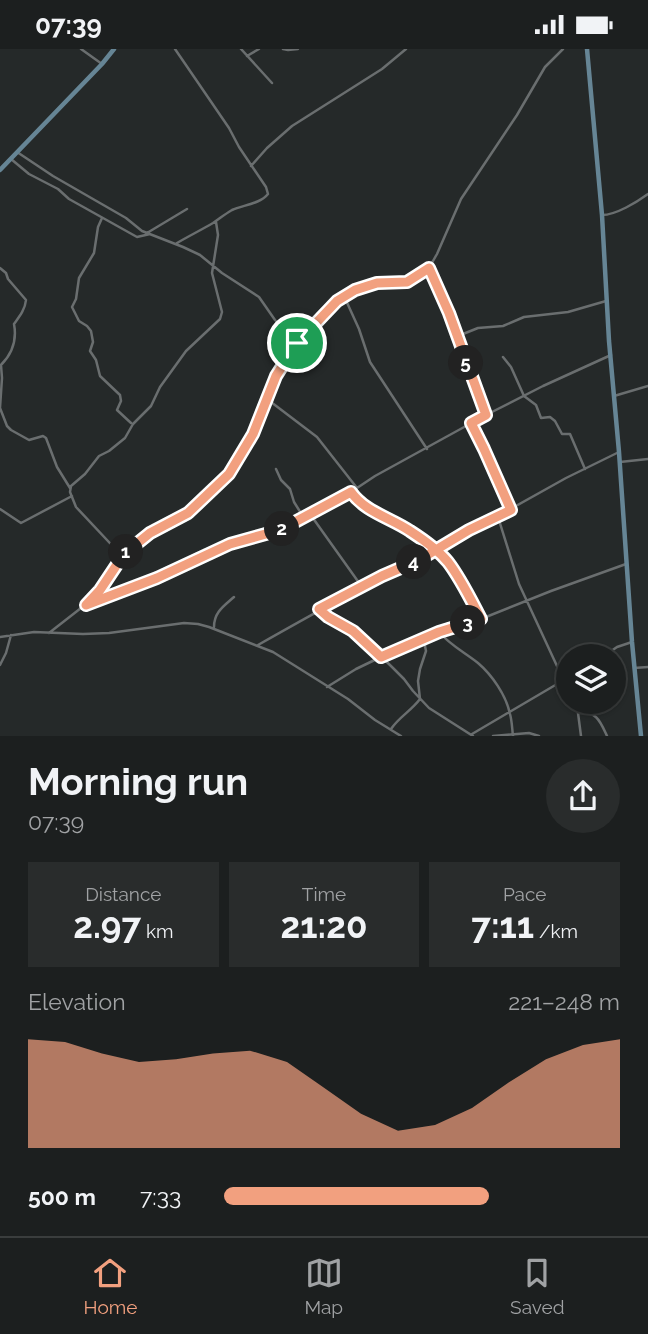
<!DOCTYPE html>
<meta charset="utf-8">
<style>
body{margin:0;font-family:Raleway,sans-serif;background:#292c2c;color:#f1f3f6;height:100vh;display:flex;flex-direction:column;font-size:26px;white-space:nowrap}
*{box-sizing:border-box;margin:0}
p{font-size:23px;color:#a0a2a4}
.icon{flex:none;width:38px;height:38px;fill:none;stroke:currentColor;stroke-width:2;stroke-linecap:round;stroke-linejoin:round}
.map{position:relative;height:687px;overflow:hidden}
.sheet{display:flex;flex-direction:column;background:#1c1f1f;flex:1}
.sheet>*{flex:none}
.controls{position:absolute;left:556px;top:595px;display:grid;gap:14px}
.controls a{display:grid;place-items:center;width:70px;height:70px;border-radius:50%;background:#1c1f1f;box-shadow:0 2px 5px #0004,0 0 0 2px #3a3d3d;font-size:35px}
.pin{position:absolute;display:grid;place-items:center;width:60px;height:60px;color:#fff;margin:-30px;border:4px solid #fff;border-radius:50%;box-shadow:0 2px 7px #0007}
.km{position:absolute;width:35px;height:35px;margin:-18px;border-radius:50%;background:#222;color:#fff;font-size:19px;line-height:35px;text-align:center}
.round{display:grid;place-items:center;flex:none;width:74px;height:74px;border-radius:37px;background:#292c2c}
.head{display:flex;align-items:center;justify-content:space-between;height:119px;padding:0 28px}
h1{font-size:38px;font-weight:700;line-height:52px}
.stats{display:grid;grid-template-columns:repeat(3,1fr);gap:10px;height:119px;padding:7px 28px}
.stats div{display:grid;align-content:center;border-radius:0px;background:#292c2c;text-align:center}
.stats b{font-size:35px;font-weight:700}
.stats small{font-size:19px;font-weight:400}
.stats p{font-size:19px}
.chart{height:196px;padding:14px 28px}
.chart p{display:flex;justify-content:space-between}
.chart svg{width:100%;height:126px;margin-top:7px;fill:#f2a07f;opacity:.7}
ul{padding:0 28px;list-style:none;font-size:23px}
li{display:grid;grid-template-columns:112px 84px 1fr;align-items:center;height:52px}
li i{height:18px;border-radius:9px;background:#f2a07f}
.status{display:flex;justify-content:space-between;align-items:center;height:49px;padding:0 35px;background:#1c1f1f;direction:ltr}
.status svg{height:19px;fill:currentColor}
.tabs{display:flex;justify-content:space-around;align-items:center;height:98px;border-top:2px solid #3a3d3d;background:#1c1f1f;font-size:19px;color:#a0a2a4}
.tabs a{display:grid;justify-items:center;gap:4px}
.tabs .on{color:#f2a07f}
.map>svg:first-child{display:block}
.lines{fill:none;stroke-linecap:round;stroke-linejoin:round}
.minor{stroke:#6a6e6f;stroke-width:2.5}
.secondary{stroke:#668595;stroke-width:4.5}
.route-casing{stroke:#fff;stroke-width:14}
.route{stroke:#f2a07f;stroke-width:9}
</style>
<div class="status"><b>07:39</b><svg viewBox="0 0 49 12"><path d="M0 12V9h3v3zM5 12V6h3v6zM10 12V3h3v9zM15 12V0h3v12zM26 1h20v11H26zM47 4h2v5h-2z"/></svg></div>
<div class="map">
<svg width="648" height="687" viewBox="0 0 648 687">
<rect width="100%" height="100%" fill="#252929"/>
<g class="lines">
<path class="minor" d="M81,0l21,15
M175,0l54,79 10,19 27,40 2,7c-8,10 -25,11 -36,16 -7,4 -13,9 -19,13 -12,7 -24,13 -36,20
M241,0l31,34
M283,0l5,1 10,-1
M247,7l12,-7
M17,103l36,24 73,42 16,13 41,16 17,8 22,18 37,24 16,23 22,23
M11,110l18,15 29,15 11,10 68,38 13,-3
M251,117l16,-18 25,-22 90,-57 24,-20
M602,166c14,0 35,-13 46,-21
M102,169l-4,9 -4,26 -15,25 -3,21 -4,8 7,14 8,5 4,5 2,11 -3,9 6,9 4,16 20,19 1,6 -4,9 14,13
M147,184l40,-24
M0,219l6,5 2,6 18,21c-1,10 -7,17 -12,24 3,16 -2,30 -13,41l1,13 -2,30 7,18 4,4 18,10 14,-4 3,2 11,29 13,21
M429,219l20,45 37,102
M344,247l15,33 11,33 57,87
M458,287l20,-8 25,-2 21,-9 44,-5 38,-11
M503,308l8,10 13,29 12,9 5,13 9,-1 5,4 7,13h8l15,35
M614,347l34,-10
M267,350l50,38 40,51
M471,374l13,26 27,60
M620,413l28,-3
M276,420l5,11 9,9 4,13 10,16
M351,443l15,15 43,23 32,24 14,19 26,45
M0,460l21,14 51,-27
M310,465l52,73
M498,468l21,67 50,108
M122,507l-46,-49 -6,-15 1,-6 14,-12 14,-18 10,-5 16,-13 8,-14 18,-18 9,-19 26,-36 34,-32 2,-7 -10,-39 6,-38 -2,-13
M88,555l69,-26 73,-34 50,-14 71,-38 24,-16 111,-61 57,-29 68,-31
M320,562l8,6 25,14 13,11 26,25 12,12 9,12 16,17 44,28
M214,578c0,-15 10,-21 20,-30
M439,583c11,13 25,20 39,31 14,12 28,32 32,51 2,7 2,14 3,22
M49,584l41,-32 10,-11 19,-31 11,-11 20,-15 38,-20 41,-39 24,-40 19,-48 10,-19 15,-24 39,-42 19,-11 22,-7 30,-1 22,-14 8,-14 24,-55 56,-84 28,-48 18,-18
M0,588l34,-5 49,2 26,-1 75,-10 14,1 11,3 64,25 75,47 27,21 26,16
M258,596c53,-30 106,-60 161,-85l147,-82 53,-26
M604,607l13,-9 15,-5
M0,616l6,-12 5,-18
M634,619l14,-1
M327,638l29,-18 56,-27 69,-23 70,-28 75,-27
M573,653l5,11 3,23
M578,664c19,-2 22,8 29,23
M391,680c8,-12 20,-18 29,-30l-2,-18 2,-12 6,-18 -1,-5 1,-7
M472,685l97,-57
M493,687l36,-3 10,3"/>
<path class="secondary" d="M587,0l15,166 7,126 10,111 13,190 9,94
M0,121l102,-106 12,-15"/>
</g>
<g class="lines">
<g class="route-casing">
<path id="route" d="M297,294l-21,33 -23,58 -24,40 -41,39 -38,20 -26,21 -24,36 -14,15 71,-27 73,-34 50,-14 71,-38c14,20 40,26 59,39 14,9 28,19 38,31 13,17 23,38 33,57l-42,13 -58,25 -28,-26 -25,-14 -9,-8 63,-33 37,-16 50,-30 42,-20 -27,-61 -13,-26 15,-8 -37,-102 -20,-45 -22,14 -30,1 -22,7 -18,11 -40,42"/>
</g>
<use href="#route" class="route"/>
</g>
</svg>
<div class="controls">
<a><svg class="icon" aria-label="layers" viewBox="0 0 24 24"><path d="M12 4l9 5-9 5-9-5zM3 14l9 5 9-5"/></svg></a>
</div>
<div class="pin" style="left:297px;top:294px;background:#1e9e55"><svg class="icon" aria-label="arrive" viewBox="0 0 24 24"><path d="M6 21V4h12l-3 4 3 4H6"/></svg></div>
<b class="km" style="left:126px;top:503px">1</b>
<b class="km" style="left:282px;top:480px">2</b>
<b class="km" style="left:468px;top:574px">3</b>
<b class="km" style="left:414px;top:513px">4</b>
<b class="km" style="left:466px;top:314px">5</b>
</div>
<section class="sheet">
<div class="head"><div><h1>Morning run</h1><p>07:39</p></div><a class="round"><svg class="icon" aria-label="share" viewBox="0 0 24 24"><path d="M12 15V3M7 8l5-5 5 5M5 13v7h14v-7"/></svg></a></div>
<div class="stats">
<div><p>Distance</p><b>2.97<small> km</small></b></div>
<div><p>Time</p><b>21:20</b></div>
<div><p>Pace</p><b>7:11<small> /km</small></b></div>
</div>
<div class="chart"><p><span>Elevation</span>221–248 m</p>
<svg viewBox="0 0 160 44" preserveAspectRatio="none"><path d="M0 44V6L10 7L20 11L30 14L40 13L50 11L60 10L70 14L80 23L90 32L100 38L110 36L120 30L130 21L140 13L150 8L160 6V44z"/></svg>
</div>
<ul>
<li><b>500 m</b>7:33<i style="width:67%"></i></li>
</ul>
</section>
<nav class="tabs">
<a class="on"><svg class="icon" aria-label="home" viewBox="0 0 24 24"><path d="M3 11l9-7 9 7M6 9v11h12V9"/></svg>Home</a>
<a><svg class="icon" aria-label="map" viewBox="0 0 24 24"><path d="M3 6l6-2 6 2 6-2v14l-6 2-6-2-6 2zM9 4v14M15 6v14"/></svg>Map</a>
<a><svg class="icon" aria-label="saved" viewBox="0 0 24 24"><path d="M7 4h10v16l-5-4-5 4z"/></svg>Saved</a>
</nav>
